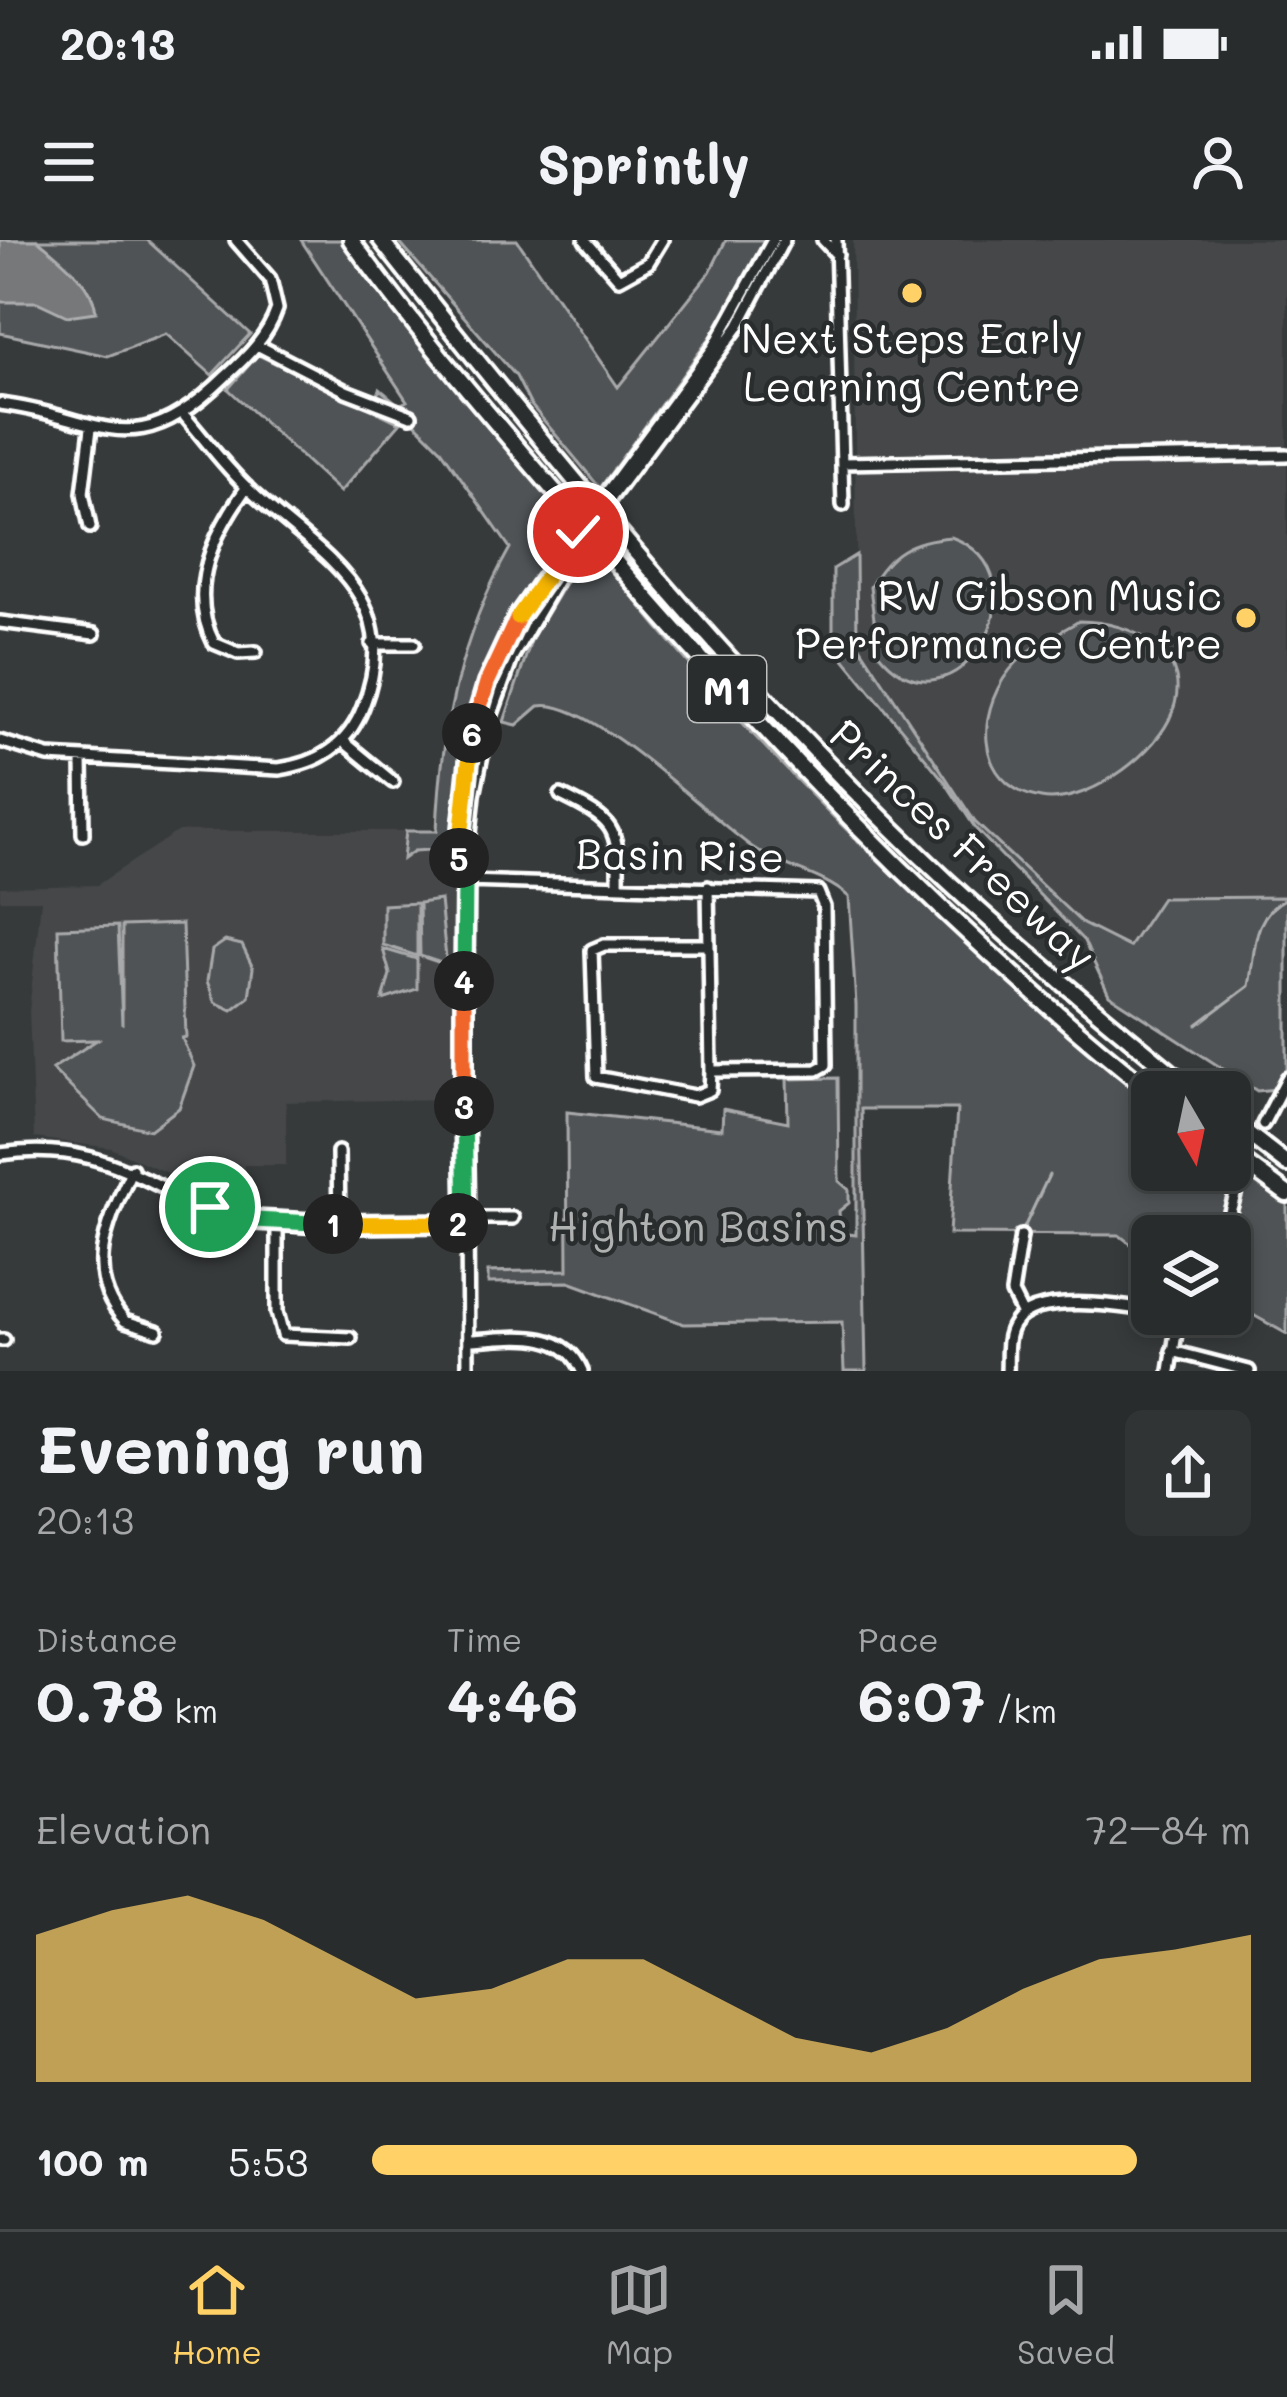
<!DOCTYPE html>
<meta charset="utf-8">
<style>
body{margin:0;font-family:Mali,sans-serif;background:#313434;color:#f1f3f6;height:100vh;display:flex;flex-direction:column;font-size:45px;white-space:nowrap}
*{box-sizing:border-box;margin:0}
p{font-size:39px;color:#a5a7a9}
.icon{flex:none;width:66px;height:66px;fill:none;stroke:currentColor;stroke-width:2;stroke-linecap:round;stroke-linejoin:round}
.map{position:relative;height:1131px;overflow:hidden}
.drawer{display:flex;flex-direction:column;background:#292c2c;flex:1}
.drawer>*{flex:none}
.needle{width:78px;rotate:171deg}
.tools{position:absolute;left:1131px;top:831px;display:grid;gap:24px}
.tools a{display:grid;place-items:center;width:120px;height:120px;border-radius:18px;background:#292c2c;box-shadow:0 6px 18px #0003,0 0 0 3px #454848;font-size:60px}
.pin{position:absolute;display:grid;place-items:center;width:102px;height:102px;color:#fff;margin:-51px;border:6px solid #fff;border-radius:50%;box-shadow:0 3px 12px #0007}
.km{position:absolute;width:60px;height:60px;margin:-30px;border-radius:50%;background:#222;color:#fff;font-size:33px;line-height:60px;text-align:center}
.round{display:grid;place-items:center;flex:none;width:126px;height:126px;border-radius:18px;background:#313434}
.head{display:flex;align-items:center;justify-content:space-between;height:204px;padding:0 36px}
h1{font-size:66px;font-weight:800;line-height:90px}
.figures{display:grid;grid-template-columns:repeat(3,1fr);gap:18px;height:204px;padding:12px 36px}
.figures div{display:grid;align-content:center}
.figures b{font-size:60px;font-weight:800}
.figures small{font-size:33px;font-weight:400}
.figures p{font-size:33px}
.chart{height:336px;padding:24px 36px}
.chart p{display:flex;justify-content:space-between}
.chart svg{width:100%;height:216px;margin-top:12px;fill:#ffd166;opacity:.7}
ul{padding:0 36px;list-style:none;font-size:39px}
li{display:grid;grid-template-columns:192px 144px 1fr;align-items:center;height:90px}
li i{height:30px;border-radius:15px;background:#ffd166}
.status{display:flex;justify-content:space-between;align-items:center;height:84px;padding:0 60px;background:#292c2c;direction:ltr}
.status svg{height:33px;fill:currentColor}
header{display:flex;justify-content:space-between;align-items:center;height:156px;padding:0 36px;background:#292c2c;font-size:54px;font-weight:800}
.tab-bar{display:flex;justify-content:space-around;align-items:center;height:168px;border-top:3px solid #454848;background:#292c2c;font-size:33px;color:#a5a7a9}
.tab-bar a{display:grid;justify-items:center;gap:6px}
.tab-bar .selected{color:#ffd166}
.map>svg:first-child{display:block}
.built{fill:#444748}
.green{fill:#505354;stroke:#a8a9aa;stroke-width:3}
.water{fill:#767879;stroke:#adaeaf;stroke-width:3}
.lines{fill:none;stroke-linecap:round;stroke-linejoin:round}
.stream{stroke:#adaeaf;stroke-width:3}
.minor-tunnel{stroke:#4b4e4f;stroke-width:9;stroke-dasharray:9 4.5;stroke-linecap:butt}
.minor-casing{stroke:#fff;stroke-width:18}
.highway-casing{stroke:#fff;stroke-width:22}
.minor{stroke:#2a2d2e;stroke-width:9}
.highway{stroke:#2a2d2e;stroke-width:14}
.minor-bridge-casing{stroke:#fff;stroke-width:18;stroke-linecap:butt}
.minor-bridge{stroke:#2a2d2e;stroke-width:9}
.split-1-casing{stroke:#fff;stroke-width:24}
.split-2-casing{stroke:#fff;stroke-width:24}
.split-3-casing{stroke:#fff;stroke-width:24}
.split-4-casing{stroke:#fff;stroke-width:24}
.split-5-casing{stroke:#fff;stroke-width:24}
.split-6-casing{stroke:#fff;stroke-width:24}
.split-7-casing{stroke:#fff;stroke-width:24}
.split-8-casing{stroke:#fff;stroke-width:24}
.split-1{stroke:#22a559;stroke-width:15}
.split-2{stroke:#f5b400;stroke-width:15}
.split-3{stroke:#22a559;stroke-width:15}
.split-4{stroke:#f0652b;stroke-width:15}
.split-5{stroke:#22a559;stroke-width:15}
.split-6{stroke:#f5b400;stroke-width:15}
.split-7{stroke:#f0652b;stroke-width:15}
.split-8{stroke:#f5b400;stroke-width:15}
.poi-dot{fill:#ffd166;stroke:#2a2d2e;stroke-width:4.5}
.labels{text-anchor:middle;dominant-baseline:central;stroke-width:9;stroke-linejoin:round;paint-order:stroke}
.shield{fill:#2a2d2e;stroke:#bfc0c0;stroke-width:3}
.shield-label{font-size:39px;font-weight:bold;fill:#fff}
.poi-label{font-size:42px;fill:#fff;stroke:#2a2d2e}
.street-label{font-size:42px;fill:#fff;stroke:#2a2d2e}
.park-label{font-size:42px;fill:#b0b2b2;stroke:#2a2d2e}
</style>
<div class="status"><b>20:13</b><svg viewBox="0 0 49 12"><path d="M0 12V9h3v3zM5 12V6h3v6zM10 12V3h3v9zM15 12V0h3v12zM26 1h20v11H26zM47 4h2v5h-2z"/></svg></div>
<header><svg class="icon" aria-label="menu" viewBox="0 0 24 24"><path d="M4 6h16M4 12h16M4 18h16"/></svg>Sprintly<svg class="icon" aria-label="person" viewBox="0 0 24 24"><circle cx="12" cy="8" r="4"/><path d="M4 21q1-7 8-7t8 7"/></svg></header>
<div class="map">
<svg width="1287" height="1131" viewBox="0 0 1287 1131">
<rect width="100%" height="100%" fill="#373a3b"/>
<filter id="ink" filterUnits="userSpaceOnUse"><feTurbulence type="fractalNoise" baseFrequency=".00833" numOctaves="2"/><feDisplacementMap in="SourceGraphic" scale="24" xChannelSelector="R" yChannelSelector="G"/><feConvolveMatrix kernelMatrix="1 2 1 2 8 2 1 2 1" color-interpolation-filters="sRGB"/></filter>
<g filter="url(#ink)">
<path class="built" d="M853,0h434v657l-125,1 -33,49 -46,-22 -108,-103 -118,-180z
M178,591h228v12l47,-1 -1,257 -166,3v63h-42l1,40 -31,-10 5,-17 -13,-6 -14,12 -81,-36 -77,-10 -5,-127 12,-111h-41v-13l97,-2z"/>
<path class="green" d="M0,0h147l103,94 -38,41 -46,-41 -58,22 -108,-23z
M301,0h41l233,284c-50,69 -96,138 -112,223 -6,31 -5,62 -10,93l-9,9 -30,2 -11,8 3,-28h31c4,-101 23,-195 73,-283l-70,-100 -28,-28 -2,-11 -5,2 -28,-14 3,-8 19,16 8,-4z
M397,0h120l101,147 92,-115 16,-32h39l-42,80 -123,168 -70,-84 -14,-28z
M258,115l142,68 -60,69 -112,-103z
M951,297c104,37 3,210 -73,115l-8,-65c19,-35 42,-47 81,-50z
M590,302c157,207 358,393 562,557v71h78l4,-7 53,39v132l-57,-32 -2,-66 15,-52 -9,-5 -16,57h-66v24l-33,-25 -170,-1 8,-125h-96l5,262h-22l-2,-49 -158,2 -115,-42 -81,1v-11l80,-2 -1,-158 155,17 1,-20 65,13 -1,-43 51,-1 1,103 10,9v13l-10,8 1,22 16,2v-230l-7,-108c-29,-25 -65,-28 -97,-50 -44,-31 -163,-151 -213,-141l-22,19 -13,-3 28,-84z
M856,315l1,87 118,180 108,102 46,23 33,-49 125,-1v175l-11,17 -19,2 -148,-96 -25,-54 -108,-112 -31,-47 -104,-127 -8,-17v-69z
M1079,381c53,0 122,33 90,99 -19,38 -85,86 -128,78 -70,-12 -66,-94 -24,-136 17,-17 41,-29 62,-41z
M440,660l6,58 -2,6 -24,-8 -1,-53z
M417,663v53l-34,-11v-40z
M182,684l4,113 -4,1 12,28 -15,42 -29,22 -47,-11 -51,-50 45,-29 -36,1 -3,-113 60,-2 4,99v-99z
M225,701l17,4 11,23 -4,29 -17,13 -17,-8 -8,-21 5,-31z
M383,709l34,10v30l-34,11 7,-26z"/>
<path class="water" d="M0,0h38c21,18 55,43 58,72l-29,4 -30,-14h-37z"/>
<g class="lines">
<path class="stream" d="M1197,785l52,-39c7,-35 1,-70 38,-88
M1022,992l27,-57"/>
<path class="minor-tunnel" d="M1239,941l24,-57"/>
<g class="minor-casing">
<path id="minor" d="M585,0l34,39 29,-16 14,-23
M823,0l14,15
M836,0l7,265
M257,105l89,46 65,25
M0,164c105,13 132,64 226,-28 21,-19 42,-40 51,-67l-7,-30 -34,-39
M842,223l445,-8
M247,247c-33,45 -61,102 -33,156l24,10 18,-1
M607,252l107,-145 59,-107
M611,258l127,-171 46,-87
M90,287l-7,-34 8,-65
M0,382l94,12
M372,404h42
M0,501l48,15 231,13c40,-6 69,-23 84,-62 43,-110 -40,-150 -106,-210 -28,-25 -50,-55 -74,-83
M343,501l50,41
M82,519l1,75
M561,555c53,26 58,31 57,90
M465,641l353,11 6,15 2,158 -9,5 -106,1
M465,641l-6,-8c1,-140 36,-231 119,-341
M708,647l3,184 -1,19 -15,6 -99,-19 -4,-127 12,-5h105
M1263,884l24,-46
M338,912l1,72
M0,914c119,-17 155,48 254,66 68,13 144,3 212,3
M132,929c-23,51 -51,104 -7,152l32,10
M466,978h47
M277,983v89l6,23 68,3
M1021,996l-9,57 11,22
M1223,996l16,-55
M0,1100h4
M468,1100c40,-1 95,-15 114,31
M1172,1111l77,20
M468,1131l-3,-490 9,-86 14,-70 25,-69 69,-119
M1007,1131c1,-15 -2,-34 7,-47 21,-32 106,-18 138,-13
M1170,1131l9,-57"/>
</g>
<g class="highway-casing">
<path id="highway" d="M351,0c72,100 155,195 236,289 173,202 356,397 565,563
M381,0c175,222 358,446 565,640 80,74 165,143 249,212
M1230,880l57,44
M1230,912l57,42"/>
</g>
<use href="#minor" class="minor"/>
<use href="#highway" class="highway"/>
<g class="minor-bridge-casing">
<path id="minor-bridge" d="M578,292l29,-40
M582,297l29,-39"/>
</g>
<use href="#minor-bridge" class="minor-bridge"/>
</g>
</g>
<g class="lines" filter="url(#ink)">
<g class="split-1-casing">
<path id="split-1" d="M210,967l44,13 79,4"/>
</g>
<g class="split-2-casing">
<path id="split-2" d="M333,984l125,-1"/>
</g>
<g class="split-3-casing">
<path id="split-3" d="M458,983h8l-2,-117"/>
</g>
<g class="split-4-casing">
<path id="split-4" d="M464,866v-125"/>
</g>
<g class="split-5-casing">
<path id="split-5" d="M459,618l6,23 -1,100"/>
</g>
<g class="split-6-casing">
<path id="split-6" d="M459,618l13,-125"/>
</g>
<g class="split-7-casing">
<path id="split-7" d="M472,493l15,-50 31,-66"/>
</g>
<g class="split-8-casing">
<path id="split-8" d="M518,377l60,-85"/>
</g>
<use href="#split-1" class="split-1"/>
<use href="#split-2" class="split-2"/>
<use href="#split-3" class="split-3"/>
<use href="#split-4" class="split-4"/>
<use href="#split-5" class="split-5"/>
<use href="#split-6" class="split-6"/>
<use href="#split-7" class="split-7"/>
<use href="#split-8" class="split-8"/>
</g>
<g class="poi-dot">
<circle cx="912" cy="53" r="12"/>
<circle cx="1246" cy="378" r="12"/>
</g>
<g class="labels">
<rect class="shield" x="688" y="416" width="78" height="66" rx="9"/>
<g class="shield-label">
<text x="727" y="449">M1</text>
</g>
<g class="poi-label">
<text x="912" y="97">Next Steps Early<tspan x="912" dy="48">Learning Centre</tspan></text>
<text x="1222" y="354" text-anchor="end">RW Gibson Music<tspan x="1222" dy="48">Performance Centre</tspan></text>
</g>
<g class="street-label">
<text transform="translate(964 604) rotate(43)">Princes Freeway</text>
<text transform="translate(680 614) rotate(1)">Basin Rise</text>
</g>
<g class="park-label">
<text x="698" y="985">Highton Basins</text>
</g>
</g>
</svg>
<div class="tools">
<a><svg class="needle" viewBox="-14 -14 28 28"><path d="M0-13l5 13h-10z" fill="#e53935"/><path d="M0 13l5-13h-10z" fill="#a5a7a9"/></svg></a>
<a><svg class="icon" aria-label="layers" viewBox="0 0 24 24"><path d="M12 4l9 5-9 5-9-5zM3 14l9 5 9-5"/></svg></a>
</div>
<div class="pin" style="left:210px;top:967px;background:#1e9e55"><svg class="icon" aria-label="arrive" viewBox="0 0 24 24"><path d="M6 21V4h12l-3 4 3 4H6"/></svg></div>
<div class="pin" style="left:578px;top:292px;background:#d93025"><svg class="icon" aria-label="check" viewBox="0 0 24 24"><path d="M5 12l5 5 9-10"/></svg></div>
<b class="km" style="left:333px;top:984px">1</b>
<b class="km" style="left:458px;top:983px">2</b>
<b class="km" style="left:464px;top:866px">3</b>
<b class="km" style="left:464px;top:741px">4</b>
<b class="km" style="left:459px;top:618px">5</b>
<b class="km" style="left:472px;top:493px">6</b>
</div>
<section class="drawer">
<div class="head"><div><h1>Evening run</h1><p>20:13</p></div><a class="round"><svg class="icon" aria-label="share" viewBox="0 0 24 24"><path d="M12 15V3M7 8l5-5 5 5M5 13v7h14v-7"/></svg></a></div>
<div class="figures">
<div><p>Distance</p><b>0.78<small> km</small></b></div>
<div><p>Time</p><b>4:46</b></div>
<div><p>Pace</p><b>6:07<small> /km</small></b></div>
</div>
<div class="chart"><p><span>Elevation</span>72–84 m</p>
<svg viewBox="0 0 160 44" preserveAspectRatio="none"><path d="M0 44V14L10 9L20 6L30 11L40 19L50 27L60 25L70 19L80 19L90 27L100 35L110 38L120 33L130 25L140 19L150 17L160 14V44z"/></svg>
</div>
<ul>
<li><b>100 m</b>5:53<i style="width:87%"></i></li>
</ul>
</section>
<nav class="tab-bar">
<a class="selected"><svg class="icon" aria-label="home" viewBox="0 0 24 24"><path d="M3 11l9-7 9 7M6 9v11h12V9"/></svg>Home</a>
<a><svg class="icon" aria-label="map" viewBox="0 0 24 24"><path d="M3 6l6-2 6 2 6-2v14l-6 2-6-2-6 2zM9 4v14M15 6v14"/></svg>Map</a>
<a><svg class="icon" aria-label="saved" viewBox="0 0 24 24"><path d="M7 4h10v16l-5-4-5 4z"/></svg>Saved</a>
</nav>
